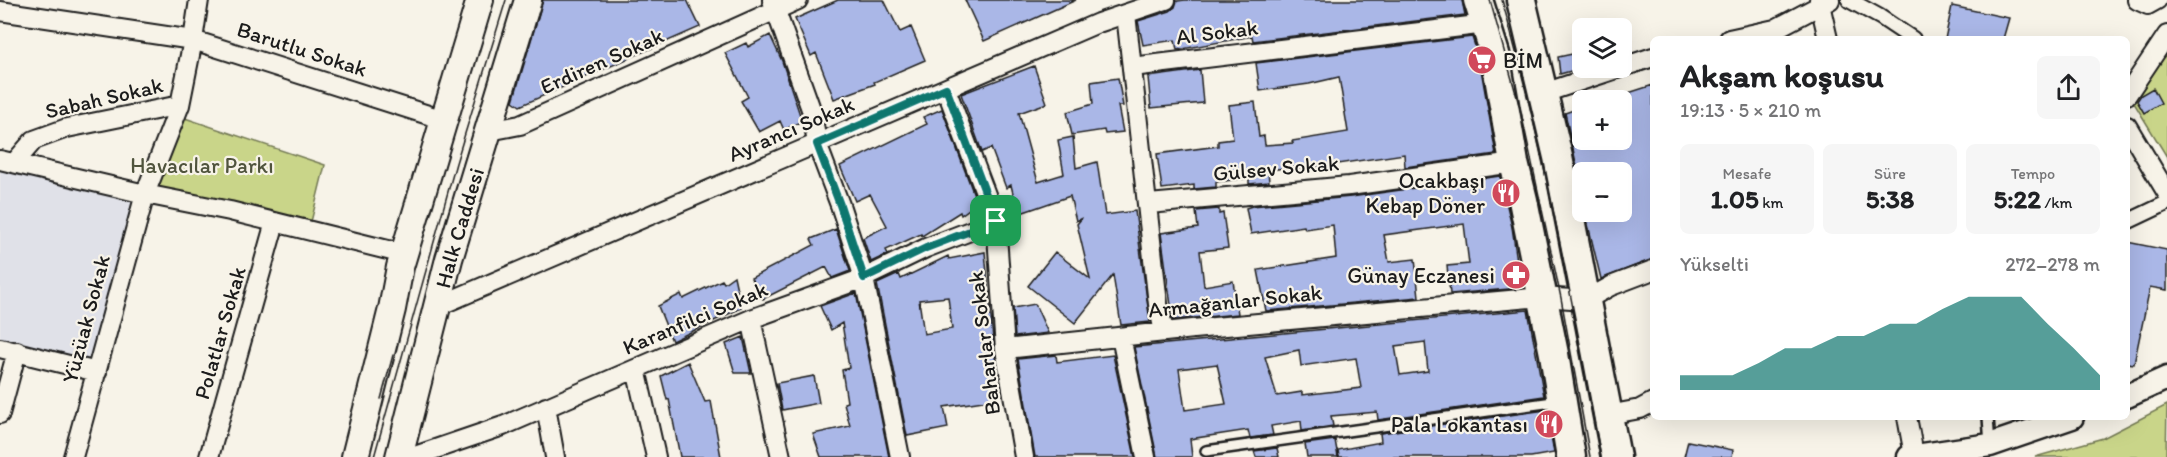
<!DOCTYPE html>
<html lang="tr">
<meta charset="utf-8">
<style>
body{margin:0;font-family:Itim,sans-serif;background:#f6f6f6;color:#202124;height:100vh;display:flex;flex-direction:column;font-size:22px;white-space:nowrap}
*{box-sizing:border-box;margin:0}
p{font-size:20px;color:#757577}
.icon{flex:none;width:33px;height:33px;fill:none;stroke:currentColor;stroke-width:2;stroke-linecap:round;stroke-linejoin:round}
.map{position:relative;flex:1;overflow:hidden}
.drawer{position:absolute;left:1650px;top:36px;width:480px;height:384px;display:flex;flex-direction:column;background:#fff;border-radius:9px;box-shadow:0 6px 24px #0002}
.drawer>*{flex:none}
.controls{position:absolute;left:1572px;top:18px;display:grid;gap:12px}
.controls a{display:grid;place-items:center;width:60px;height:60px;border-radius:9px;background:#fff;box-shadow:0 6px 24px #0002;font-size:30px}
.pin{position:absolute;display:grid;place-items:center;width:51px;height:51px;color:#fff;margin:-26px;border-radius:12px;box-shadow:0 3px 9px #0006}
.round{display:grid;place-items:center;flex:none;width:63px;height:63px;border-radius:9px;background:#f6f6f6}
.head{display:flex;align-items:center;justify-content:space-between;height:102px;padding:0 30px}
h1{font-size:33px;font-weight:800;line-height:45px}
.figures{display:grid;grid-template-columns:repeat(3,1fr);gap:9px;height:102px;padding:6px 30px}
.figures div{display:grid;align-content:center;border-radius:9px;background:#f6f6f6;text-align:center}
.figures b{font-size:26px;font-weight:800}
.figures small{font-size:16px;font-weight:400}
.figures p{font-size:16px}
.chart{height:168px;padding:12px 30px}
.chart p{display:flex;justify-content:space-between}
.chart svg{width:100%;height:108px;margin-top:6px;fill:#0f766e;opacity:.7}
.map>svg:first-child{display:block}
.built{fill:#e0e1e8}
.green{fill:#c9d589;stroke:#727852;stroke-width:1.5}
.building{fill:#aab7e7;stroke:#1c1c1c;stroke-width:1.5;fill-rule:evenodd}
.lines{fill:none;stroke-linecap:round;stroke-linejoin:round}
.service-casing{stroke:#1c1c1c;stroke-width:14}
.pedestrian-casing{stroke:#1c1c1c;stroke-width:18}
.minor-casing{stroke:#1c1c1c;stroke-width:22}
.tertiary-casing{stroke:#1c1c1c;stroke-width:27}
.secondary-casing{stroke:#1c1c1c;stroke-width:30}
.primary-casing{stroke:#1c1c1c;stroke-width:33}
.service{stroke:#f7f3e8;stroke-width:9}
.pedestrian{stroke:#f7f3e8;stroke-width:14}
.minor{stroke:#f7f3e8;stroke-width:18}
.tertiary{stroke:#f7f3e8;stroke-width:22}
.secondary{stroke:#f7f3e8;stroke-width:26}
.primary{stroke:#f7f3e8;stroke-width:28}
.tram{stroke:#1c1c1c;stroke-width:1.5}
.route-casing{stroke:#fff;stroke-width:12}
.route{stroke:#0f766e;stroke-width:8}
.labels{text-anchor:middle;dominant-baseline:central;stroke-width:4.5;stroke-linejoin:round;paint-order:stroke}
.street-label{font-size:22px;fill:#1c1c1c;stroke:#f7f3e8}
.poi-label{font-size:22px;fill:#1c1c1c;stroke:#f7f3e8;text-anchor:end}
.park-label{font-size:22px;fill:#50543d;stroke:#f7f3e8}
</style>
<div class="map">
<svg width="2167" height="457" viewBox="0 0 2167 457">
<rect width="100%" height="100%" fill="#f7f3e8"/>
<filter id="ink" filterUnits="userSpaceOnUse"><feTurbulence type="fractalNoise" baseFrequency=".0167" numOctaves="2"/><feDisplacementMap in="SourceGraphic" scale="12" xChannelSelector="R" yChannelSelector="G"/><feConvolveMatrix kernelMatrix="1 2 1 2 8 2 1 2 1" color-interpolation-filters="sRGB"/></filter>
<g filter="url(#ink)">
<path class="built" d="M0,160l145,34 -48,178 -97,-24z"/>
<path class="green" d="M2167,50v107l-36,-59z
M176,115l149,50 -16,65 -164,-36z
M2167,405l-1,52h-131l68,-19z"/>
<path class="building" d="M543,0h144l13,27 -180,79 -7,-5z
M838,0h46l16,32 11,-5 14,33 -51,22 1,2 -41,15 -18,-46 -5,3 -16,-37z
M965,0h111l-92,41z
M1185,0h277l3,15 -212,26 -1,-5 -75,14 -2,-10 -32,5 -5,-24 32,-10 5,-4 2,-6z
M1952,6l57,12 -6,21h-58z
M770,35l12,26 20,60 -18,9 -4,-9 -21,11 -18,-31 7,-4 -23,-44 21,-10 2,4z
M1472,37l7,21 17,96 -91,13 -1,-13 -107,16 -1,-3 -28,3 1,12 -20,2v-6l-33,4v5l-22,2v-4l-32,4 -5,-35 61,-8v-5l15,-2 -4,-34 26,-3 4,35 5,-1 1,9 28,-2 -1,-2 56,-9 -9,-55 -30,7 -49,7 -4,-28z
M1582,52v16l-22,6 -2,-17z
M1034,66l13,37 -28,10 19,69 26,-8 -6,-34 15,-3 3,31 21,-6 8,53 30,-4 15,111 -29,3 -8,-50 -38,48 -47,-37 27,-34 35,27 -13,-55 5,-6 -6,3 -6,-25 -52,18 -7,-29 -5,3 -15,-40 -9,4 -21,-58z
M1200,70l3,33 -52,5 -3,-31z
M1118,78l5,28h-5l5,26 -18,2 -1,-4 -32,5 -5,-23 26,-8 -2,-22z
M1653,85v174l-52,20 -16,-67h37v-40h-44l-13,-59 17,-6v33h40v-45z
M2153,88l8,15 -17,10 -7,-12 4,-6z
M942,109l35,94 -16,12 -1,-3 -38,24 -1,-2 -35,16 2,4 -17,8 -8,-24 24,-12 -17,-32 -15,7 -15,-35 87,-42 -4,-7z
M1500,176l12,51 9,61 -71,6 -3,-28 22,-2 -5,-40 -80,11 5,27 26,-3 4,38 -153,14 -8,-41 78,-12 -3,-33 -28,4 -1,-3 -53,8 -5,-26 6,-2 99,-9z
M1219,209v5l4,-1 5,35 -28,3 4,35 29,-5 5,33 -65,6 -12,-87 37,-5 -2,-17z
M836,229l14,42 -18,7 -6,-11 -63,32 -12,-21 63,-33 -3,-6z
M2127,242l40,8v40l-17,-3 -16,77 -7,-1z
M985,252l9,98 4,25 -7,1 6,23 -53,8 4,21 -41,8 -30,-152 22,-10 2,5 47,-23 1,3zM948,297l4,32 -28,5 -5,-34z
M734,276l7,32 -69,33 -14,-35 23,-12 2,5 39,-19 2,3z
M856,293l33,164h-68l-8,-23 37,-8 -6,-23 3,-1 -5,-32 7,-2 -7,-45 -11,7 -11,-24z
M1035,304l13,29 -33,4 -2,-29z
M1528,310l16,86 -166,24 -1,-8 -46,4 2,10 -31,5 -1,-10 -30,5 2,9 -23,3 -2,-8 -58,9 2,18h-35l-23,-110zM1425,342l3,29 -28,4 -5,-29zM1299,350l2,16 55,-8 5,30 -59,7v-3l-25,4 -12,-39zM1217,364l9,40 -41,6 -6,-41z
M743,337l8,36h-16l-9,-29z
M1056,355l1,7 56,-7 22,102h-100l-17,-98z
M688,362l17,40 6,-1 10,56h-41l-11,-58 -2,1 -6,-24z
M814,376l5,27 -37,7 -5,-27z
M1546,410l8,43 -23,4h-192l-1,-7 43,-8 -1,-9z
M1335,440l3,17h-31l-2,-13z
M1688,441l45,9 -1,7h-48z
M1277,448l2,9h-23l-2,-6z"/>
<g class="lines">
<g class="service-casing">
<path id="service" d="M1988,417l2,28
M1206,451l354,-50"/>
</g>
<g class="pedestrian-casing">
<path id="pedestrian" d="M1849,0l31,17 33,22
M2127,222l40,-19"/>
</g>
<g class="minor-casing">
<path id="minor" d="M772,0l40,112 5,32 23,61 24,73 36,179
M1819,0l9,39
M2137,0l11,5 9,-5
M0,11l193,29 251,80
M1126,14l32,290 6,28
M1729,39l46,-10 55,-29
M1132,67l354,-43
M946,89l50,132 9,128 19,108
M1544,93l109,-36
M2127,95l40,-60
M2127,126l40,67
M489,131l31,-6 278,-125
M0,160l145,34 85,17 174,43
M15,162l19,-22 33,-12 113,-23
M1149,204l200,-18 165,-23
M436,307l662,-284 68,-23
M751,319l30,138
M1121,337l25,120
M0,348l97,24
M1005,349l188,-20 349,-32 44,3 25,-14 42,-16
M636,369l20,88
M546,407l9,50
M0,414l17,-63
M1608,415l32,-6 13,-7
M1907,417l7,38
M73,457l72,-263 35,-89 13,-65 6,-40
M209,457l66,-235
M412,457l91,-31 248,-107 113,-41 62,-30 70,-27"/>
</g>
<g class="tertiary-casing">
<path id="tertiary" d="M2127,396l40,-18
M1909,457l81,-12 82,-28"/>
</g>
<g class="secondary-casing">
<g id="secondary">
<path d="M355,457l37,-148 8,-42 80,-267"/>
<path id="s1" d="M399,457l50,-198 79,-259"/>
</g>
</g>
<g class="primary-casing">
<path id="primary" d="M1478,0l17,54 19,109 9,37 31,154 17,103
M1521,0l37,157 58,300"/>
</g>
<use href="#service" class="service"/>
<use href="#pedestrian" class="pedestrian"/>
<use href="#minor" class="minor"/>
<use href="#tertiary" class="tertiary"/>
<use href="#secondary" class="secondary"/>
<use href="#primary" class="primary"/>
<path class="tram" d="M1490,0l31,112 40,186 29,159
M1502,0c42,150 71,304 99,457
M381,399l12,-44
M374,457l82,-294 50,-163"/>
</g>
</g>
<g class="lines" filter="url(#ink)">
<g class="route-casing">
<path id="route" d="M946,88l50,133 -70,27 -62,30 -24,-73 -23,-61z"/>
</g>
<use href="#route" class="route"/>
</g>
<defs>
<g id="supermarket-disc" transform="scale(1.5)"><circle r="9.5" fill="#d1495b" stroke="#f7f3e8"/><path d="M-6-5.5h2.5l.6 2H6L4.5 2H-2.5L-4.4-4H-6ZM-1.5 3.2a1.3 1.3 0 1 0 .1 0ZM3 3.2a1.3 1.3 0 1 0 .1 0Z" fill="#fff"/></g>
<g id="restaurant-disc" transform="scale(1.5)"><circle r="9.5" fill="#d1495b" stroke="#f7f3e8"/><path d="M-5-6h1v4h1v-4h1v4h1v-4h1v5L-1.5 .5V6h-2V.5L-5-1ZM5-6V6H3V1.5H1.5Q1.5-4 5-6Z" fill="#fff"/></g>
<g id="pharmacy-disc" transform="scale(1.5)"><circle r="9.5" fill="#d1495b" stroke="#f7f3e8"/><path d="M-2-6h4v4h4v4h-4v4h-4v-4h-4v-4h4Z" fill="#fff"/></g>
</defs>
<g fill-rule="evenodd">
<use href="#supermarket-disc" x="1482" y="60"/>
<use href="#restaurant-disc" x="1506" y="193"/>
<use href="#pharmacy-disc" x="1516" y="275"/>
<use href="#restaurant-disc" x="1549" y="424"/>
</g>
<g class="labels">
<g class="street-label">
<text transform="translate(1217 32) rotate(-7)">Al Sokak</text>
<text transform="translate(302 49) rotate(18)">Barutlu Sokak</text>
<text transform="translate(602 61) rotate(-24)">Erdiren Sokak</text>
<text transform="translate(104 98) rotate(-13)">Sabah Sokak</text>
<text transform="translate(791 129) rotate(-23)">Ayrancı Sokak</text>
<text transform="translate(1276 168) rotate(-5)">Gülsev Sokak</text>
<text stroke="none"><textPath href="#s1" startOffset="237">Halk Caddesi</textPath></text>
<text transform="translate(1235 301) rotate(-6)">Armağanlar Sokak</text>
<text transform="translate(695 318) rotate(-23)">Karanfilci Sokak</text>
<text transform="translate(86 319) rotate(-75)">Yüzüak Sokak</text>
<text transform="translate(220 333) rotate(-74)">Polatlar Sokak</text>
<text transform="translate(984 343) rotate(-97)">Baharlar Sokak</text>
</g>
<g class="poi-label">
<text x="1503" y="60" text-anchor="start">BİM</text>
<text x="1485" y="180">Ocakbaşı<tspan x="1485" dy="25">Kebap Döner</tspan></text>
<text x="1495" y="275">Günay Eczanesi</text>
<text x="1528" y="424">Pala Lokantası</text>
</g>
<g class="park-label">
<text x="202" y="165">Havacılar Parkı</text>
</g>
</g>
</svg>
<div class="controls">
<a><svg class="icon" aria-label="layers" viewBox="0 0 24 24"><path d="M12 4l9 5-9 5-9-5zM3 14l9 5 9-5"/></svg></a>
<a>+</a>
<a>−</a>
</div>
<div class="pin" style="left:996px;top:221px;background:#1e9e55"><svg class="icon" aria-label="arrive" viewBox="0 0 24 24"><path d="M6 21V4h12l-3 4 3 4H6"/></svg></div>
<section class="drawer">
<div class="head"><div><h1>Akşam koşusu</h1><p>19:13 · 5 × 210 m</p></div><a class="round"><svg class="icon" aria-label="share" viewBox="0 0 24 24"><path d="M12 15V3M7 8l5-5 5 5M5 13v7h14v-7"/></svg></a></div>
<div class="figures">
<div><p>Mesafe</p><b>1.05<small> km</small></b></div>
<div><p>Süre</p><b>5:38</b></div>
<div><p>Tempo</p><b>5:22<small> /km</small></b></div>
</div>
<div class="chart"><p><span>Yükselti</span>272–278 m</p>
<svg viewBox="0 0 160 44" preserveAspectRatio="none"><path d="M0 44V38L10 38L20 38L30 33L40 27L50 27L60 22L70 22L80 17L90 17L100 11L110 6L120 6L130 6L140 17L150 27L160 38V44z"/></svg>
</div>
</section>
</div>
